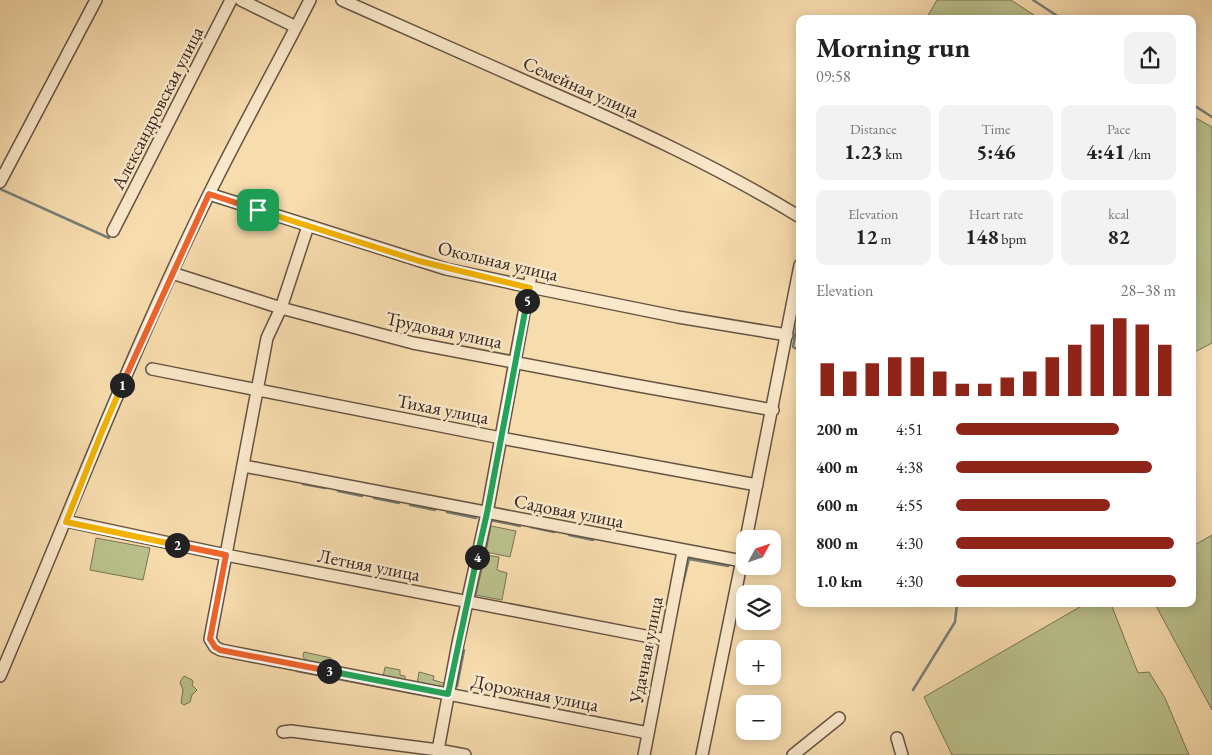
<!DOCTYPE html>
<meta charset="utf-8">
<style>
body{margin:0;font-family:"EB Garamond",serif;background:#f2f2f2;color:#222;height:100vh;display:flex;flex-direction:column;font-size:19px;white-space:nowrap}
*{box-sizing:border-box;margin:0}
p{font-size:16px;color:#767676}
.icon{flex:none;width:28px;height:28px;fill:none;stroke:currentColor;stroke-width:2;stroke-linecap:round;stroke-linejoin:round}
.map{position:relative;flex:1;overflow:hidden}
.side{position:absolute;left:796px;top:15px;width:400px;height:592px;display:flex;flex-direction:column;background:#fff;border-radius:10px;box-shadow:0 2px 12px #0003}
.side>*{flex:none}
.needle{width:32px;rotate:50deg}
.fabs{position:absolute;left:736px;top:530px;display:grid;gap:10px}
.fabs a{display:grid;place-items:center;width:45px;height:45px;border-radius:10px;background:#fff;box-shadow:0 2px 12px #0003;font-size:25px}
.pin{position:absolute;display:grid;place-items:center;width:42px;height:42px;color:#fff;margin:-21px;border-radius:10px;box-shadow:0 2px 8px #0006}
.km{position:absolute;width:25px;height:25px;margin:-12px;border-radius:50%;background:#222;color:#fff;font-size:14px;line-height:25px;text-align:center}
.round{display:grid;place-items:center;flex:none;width:52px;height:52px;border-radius:10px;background:#f2f2f2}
.summary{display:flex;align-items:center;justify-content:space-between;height:85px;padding:0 20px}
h1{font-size:28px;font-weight:700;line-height:38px}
.figures{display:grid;grid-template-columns:repeat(3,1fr);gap:8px;height:85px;padding:5px 20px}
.figures div{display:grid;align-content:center;border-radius:10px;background:#f2f2f2;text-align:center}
.figures b{font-size:21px;font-weight:700}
.figures small{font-size:14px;font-weight:400}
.figures p{font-size:14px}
.chart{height:140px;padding:10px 20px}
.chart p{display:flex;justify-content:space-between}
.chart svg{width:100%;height:90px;margin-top:5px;stroke:#8f2418;stroke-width:6}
ul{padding:0 20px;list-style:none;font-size:16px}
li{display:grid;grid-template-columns:80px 60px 1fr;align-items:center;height:38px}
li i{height:12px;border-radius:6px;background:#8f2418}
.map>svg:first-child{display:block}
.green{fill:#bac18c;stroke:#777456}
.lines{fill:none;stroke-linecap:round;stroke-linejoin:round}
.stream{stroke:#757e78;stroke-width:2.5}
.minor-casing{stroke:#655443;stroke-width:14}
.minor{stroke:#fae8ca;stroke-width:11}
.split-1-casing{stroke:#fff;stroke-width:10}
.split-2-casing{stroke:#fff;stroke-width:10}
.split-3-casing{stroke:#fff;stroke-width:10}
.split-4-casing{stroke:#fff;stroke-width:10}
.split-5-casing{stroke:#fff;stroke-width:10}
.split-6-casing{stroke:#fff;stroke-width:10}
.split-1{stroke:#f0652b;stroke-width:6}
.split-2{stroke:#f5b400;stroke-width:6}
.split-3{stroke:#f0652b;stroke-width:6}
.split-4{stroke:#22a559;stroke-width:6}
.split-5{stroke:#22a559;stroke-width:6}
.split-6{stroke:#f5b400;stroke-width:6}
.labels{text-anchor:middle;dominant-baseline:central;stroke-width:5;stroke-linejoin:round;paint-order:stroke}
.street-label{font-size:19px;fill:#34261f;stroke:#fae8ca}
</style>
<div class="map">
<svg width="1212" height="755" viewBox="0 0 1212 755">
<rect width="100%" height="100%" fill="#f7dcae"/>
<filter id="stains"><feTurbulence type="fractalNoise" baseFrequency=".004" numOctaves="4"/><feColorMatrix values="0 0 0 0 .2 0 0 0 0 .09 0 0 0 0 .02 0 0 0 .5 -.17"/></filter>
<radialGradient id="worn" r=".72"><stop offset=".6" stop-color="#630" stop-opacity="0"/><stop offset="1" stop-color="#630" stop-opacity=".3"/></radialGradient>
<path class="green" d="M937,0h74l29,19h-111l-2,-2z
M1192,116l20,11v216l-19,10z
M491,526l25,5 -6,26 -24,-5z
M1212,535v175l-57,-106h37l1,-58z
M96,538l54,10 -7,32 -53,-10z
M485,555l14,2 -2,13 10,3 -5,27 -26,-5z
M1085,604h26l27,69 11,-1 16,26 24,57h-237l-28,-58z
M304,652l27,6 -1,5 -5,4 -19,-5 -3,-6z
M385,667l15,3v5l5,1v3l-3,2 -19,-4z
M419,672l15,4 -1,4 14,4 -2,5 -28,-5z
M184,676l8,4 1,2 -1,3 5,5 -5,5 -2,7 -6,3 -3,-2 2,-13 -3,-8z"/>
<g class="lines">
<path class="stream" d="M1033,0l29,19
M1192,104l20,13
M0,189l109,49
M800,308l-7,39 7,4
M303,484l22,4
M338,491l24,5
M374,498l25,5
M410,505l25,5
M447,512l29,6
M490,520l30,6
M531,527l23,5
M569,535l24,5
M681,591l8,-32 39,7
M297,671l141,27
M457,686l7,-36
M913,690l42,-68 2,-18
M466,692l177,34 3,-2"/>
<g class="minor-casing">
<path id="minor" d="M241,0l55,27
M342,0c67,29 134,59 201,89 88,38 175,78 257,128
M0,182l96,-182
M209,194l237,75 84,18 148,30 109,18
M308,226l-27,82 -14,30 -57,301 5,8 6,3 427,83
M113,231l118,-231
M172,273l109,35 132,35 210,40 150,27
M152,369l349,69 256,47
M244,466l498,95
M66,521l160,34 440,85
M746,539l54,-274
M0,676c69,-161 131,-324 209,-482 32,-65 68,-129 101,-194
M283,732l8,-1 147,19 27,5
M897,738l5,17
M438,750l20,-107 29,-130 44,-238
M644,755l39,-204
M702,755l43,-210
M793,755l46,-37"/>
</g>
<use href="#minor" class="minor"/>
</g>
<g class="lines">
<g class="split-1-casing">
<path id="split-1" d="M122,385l87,-191 49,16"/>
</g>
<g class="split-2-casing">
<path id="split-2" d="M122,385l-21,49 -35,88 111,23"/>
</g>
<g class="split-3-casing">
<path id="split-3" d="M177,545l49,10 -16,84 5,8 5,3 109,21"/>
</g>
<g class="split-4-casing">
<path id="split-4" d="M329,671l119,23 29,-137"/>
</g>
<g class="split-5-casing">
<path id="split-5" d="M477,557l10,-44 40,-212"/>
</g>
<g class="split-6-casing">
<path id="split-6" d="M258,210l161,51 111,27 -3,13"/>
</g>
<use href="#split-1" class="split-1"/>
<use href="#split-2" class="split-2"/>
<use href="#split-3" class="split-3"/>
<use href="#split-4" class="split-4"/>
<use href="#split-5" class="split-5"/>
<use href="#split-6" class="split-6"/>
</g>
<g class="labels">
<g class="street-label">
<text transform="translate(581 87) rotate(24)">Семейная улица</text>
<text transform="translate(157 108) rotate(-63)">Александровская улица</text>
<text transform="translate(498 261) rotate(13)">Окольная улица</text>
<text transform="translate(444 330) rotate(12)">Трудовая улица</text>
<text transform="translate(443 409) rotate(11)">Тихая улица</text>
<text transform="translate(569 511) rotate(11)">Садовая улица</text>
<text transform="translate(369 565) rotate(11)">Летняя улица</text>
<text transform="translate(646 650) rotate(-79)">Удачная улица</text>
<text transform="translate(535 693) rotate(11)">Дорожная улица</text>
</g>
</g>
<rect width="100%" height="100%" filter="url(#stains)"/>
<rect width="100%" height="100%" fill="url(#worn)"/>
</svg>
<div class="fabs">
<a><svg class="needle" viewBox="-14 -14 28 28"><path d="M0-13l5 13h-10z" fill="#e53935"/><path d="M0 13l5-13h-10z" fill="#767676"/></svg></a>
<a><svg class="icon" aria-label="layers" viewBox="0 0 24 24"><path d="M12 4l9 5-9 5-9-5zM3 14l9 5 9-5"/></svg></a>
<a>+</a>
<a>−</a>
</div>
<div class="pin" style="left:258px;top:210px;background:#1e9e55"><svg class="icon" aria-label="arrive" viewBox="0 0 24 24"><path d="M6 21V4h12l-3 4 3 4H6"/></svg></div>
<b class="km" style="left:122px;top:385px">1</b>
<b class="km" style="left:177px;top:545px">2</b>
<b class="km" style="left:329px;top:671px">3</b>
<b class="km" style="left:477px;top:557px">4</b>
<b class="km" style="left:527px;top:301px">5</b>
<section class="side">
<div class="summary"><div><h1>Morning run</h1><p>09:58</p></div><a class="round"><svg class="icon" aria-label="share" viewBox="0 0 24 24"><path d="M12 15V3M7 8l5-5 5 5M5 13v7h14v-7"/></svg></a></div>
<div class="figures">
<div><p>Distance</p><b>1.23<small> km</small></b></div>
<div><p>Time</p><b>5:46</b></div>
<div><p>Pace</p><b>4:41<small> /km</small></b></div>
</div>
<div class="figures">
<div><p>Elevation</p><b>12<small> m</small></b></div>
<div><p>Heart rate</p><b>148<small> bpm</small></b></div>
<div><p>kcal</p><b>82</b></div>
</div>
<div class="chart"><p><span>Elevation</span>28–38 m</p>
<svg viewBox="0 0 160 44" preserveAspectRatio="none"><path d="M5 44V28M15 44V32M25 44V28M35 44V25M45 44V25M55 44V32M65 44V38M75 44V38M85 44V35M95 44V32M105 44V25M115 44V19M125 44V9M135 44V6M145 44V9M155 44V19"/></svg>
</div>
<ul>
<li><b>200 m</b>4:51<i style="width:74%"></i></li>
<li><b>400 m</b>4:38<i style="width:89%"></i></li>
<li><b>600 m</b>4:55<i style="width:70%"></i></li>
<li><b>800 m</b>4:30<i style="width:99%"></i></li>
<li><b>1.0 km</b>4:30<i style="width:100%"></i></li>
</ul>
</section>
</div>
